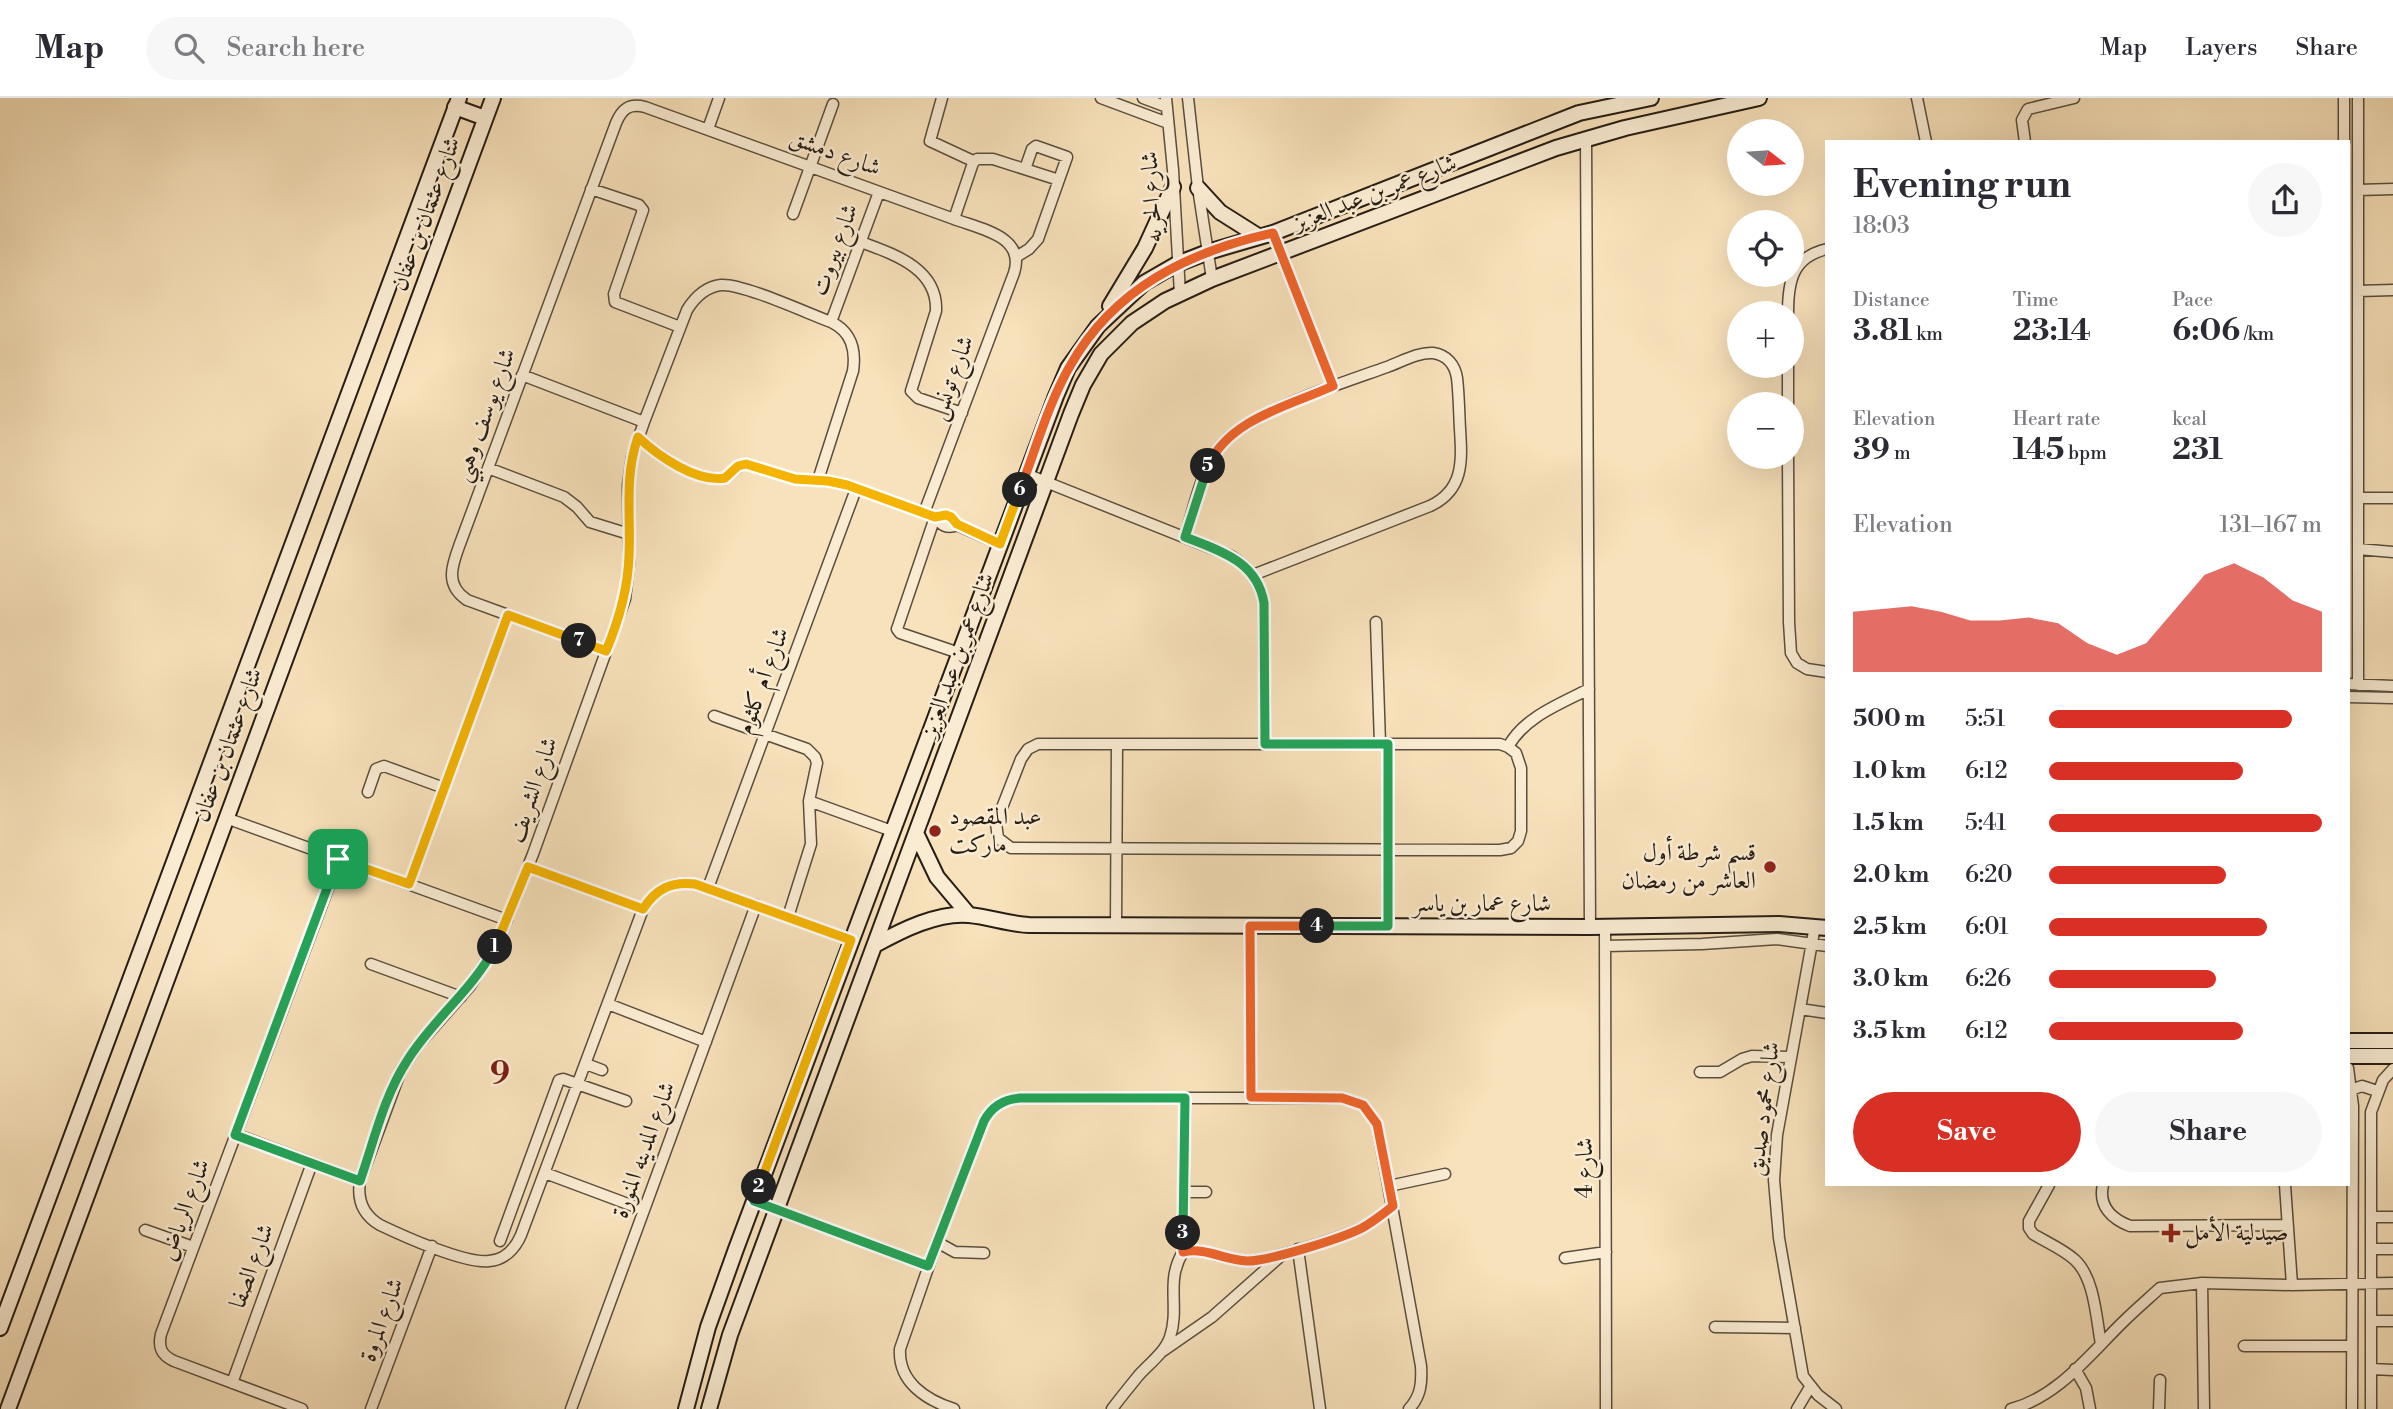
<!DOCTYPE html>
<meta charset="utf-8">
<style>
body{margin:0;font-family:"Libre Bodoni",Amiri,serif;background:#f7f7f7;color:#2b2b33;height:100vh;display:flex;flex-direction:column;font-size:26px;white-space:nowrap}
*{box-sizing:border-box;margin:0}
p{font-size:23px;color:#7c7c81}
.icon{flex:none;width:38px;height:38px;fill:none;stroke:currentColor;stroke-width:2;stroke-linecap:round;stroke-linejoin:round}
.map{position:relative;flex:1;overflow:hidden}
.panel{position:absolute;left:1825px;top:42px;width:525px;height:1046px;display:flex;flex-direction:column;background:#fff;border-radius:0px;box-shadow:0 7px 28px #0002}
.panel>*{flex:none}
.needle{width:46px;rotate:107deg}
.controls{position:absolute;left:1727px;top:21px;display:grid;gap:14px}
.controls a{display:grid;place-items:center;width:77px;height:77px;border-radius:50%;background:#fff;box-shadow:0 7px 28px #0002;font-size:35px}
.pin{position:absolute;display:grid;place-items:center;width:60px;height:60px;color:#fff;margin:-30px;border-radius:14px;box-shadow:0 4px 10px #0006}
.km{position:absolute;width:35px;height:35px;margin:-18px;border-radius:50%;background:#222;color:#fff;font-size:19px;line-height:35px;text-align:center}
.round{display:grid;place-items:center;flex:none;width:74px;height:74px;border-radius:37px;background:#f7f7f7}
.overview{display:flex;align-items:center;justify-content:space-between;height:119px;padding:0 28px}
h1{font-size:38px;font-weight:700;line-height:52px}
.figures{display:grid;grid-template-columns:repeat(3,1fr);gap:10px;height:119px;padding:7px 28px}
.figures div{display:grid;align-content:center}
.figures b{font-size:30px;font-weight:700}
.figures small{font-size:19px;font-weight:400}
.figures p{font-size:19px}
.chart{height:196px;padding:14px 28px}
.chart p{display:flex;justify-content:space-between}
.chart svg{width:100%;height:126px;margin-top:7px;fill:#d93025;opacity:.7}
.cta{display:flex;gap:14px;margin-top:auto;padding:14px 28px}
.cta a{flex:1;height:80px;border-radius:42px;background:#d93025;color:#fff;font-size:28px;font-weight:700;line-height:80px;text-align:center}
.cta a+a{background:#f7f7f7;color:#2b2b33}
ul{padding:0 28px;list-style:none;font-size:23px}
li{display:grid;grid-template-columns:112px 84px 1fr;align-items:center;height:52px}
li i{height:18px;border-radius:9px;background:#d93025}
header{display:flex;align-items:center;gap:42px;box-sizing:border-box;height:98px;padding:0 35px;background:#fff;border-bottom:2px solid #e1e1e2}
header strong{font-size:33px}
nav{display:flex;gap:38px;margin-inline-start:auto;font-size:24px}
.search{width:490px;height:63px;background:#f7f7f7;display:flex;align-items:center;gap:18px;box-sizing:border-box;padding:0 24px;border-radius:38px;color:#7c7c81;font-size:26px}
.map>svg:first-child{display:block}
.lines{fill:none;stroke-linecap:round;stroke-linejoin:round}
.street-casing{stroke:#5a4e3e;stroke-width:13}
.secondary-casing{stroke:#261d14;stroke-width:18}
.street{stroke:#faecd3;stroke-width:10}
.secondary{stroke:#faecd3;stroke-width:14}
.split-1-casing{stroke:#fff;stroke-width:14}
.split-2-casing{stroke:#fff;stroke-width:14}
.split-3-casing{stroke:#fff;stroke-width:14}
.split-4-casing{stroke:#fff;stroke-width:14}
.split-5-casing{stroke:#fff;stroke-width:14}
.split-6-casing{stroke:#fff;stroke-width:14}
.split-7-casing{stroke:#fff;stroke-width:14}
.split-8-casing{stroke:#fff;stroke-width:14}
.split-1{stroke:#22a559;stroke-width:9}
.split-2{stroke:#f5b400;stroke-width:9}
.split-3{stroke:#22a559;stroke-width:9}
.split-4{stroke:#f0652b;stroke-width:9}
.split-5{stroke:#22a559;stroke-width:9}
.split-6{stroke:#f0652b;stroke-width:9}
.split-7{stroke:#f5b400;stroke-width:9}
.split-8{stroke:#f5b400;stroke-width:9}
.poi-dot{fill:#8f2418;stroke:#faecd3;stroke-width:2.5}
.labels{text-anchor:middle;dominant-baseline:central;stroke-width:5;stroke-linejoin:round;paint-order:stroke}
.street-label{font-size:24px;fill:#261d14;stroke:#faecd3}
.poi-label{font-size:24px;fill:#261d14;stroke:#faecd3;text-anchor:start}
.district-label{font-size:32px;font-weight:bold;letter-spacing:2px;fill:#7a1f14;stroke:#faecd3}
</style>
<header>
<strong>Map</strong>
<div class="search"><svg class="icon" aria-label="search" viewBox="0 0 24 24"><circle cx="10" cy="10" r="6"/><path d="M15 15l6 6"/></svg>Search here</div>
<nav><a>Map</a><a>Layers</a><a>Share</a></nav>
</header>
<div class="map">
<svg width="2393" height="1311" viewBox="0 0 2393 1311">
<rect width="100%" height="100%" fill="#f8e2bb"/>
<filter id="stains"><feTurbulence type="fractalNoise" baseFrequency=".00286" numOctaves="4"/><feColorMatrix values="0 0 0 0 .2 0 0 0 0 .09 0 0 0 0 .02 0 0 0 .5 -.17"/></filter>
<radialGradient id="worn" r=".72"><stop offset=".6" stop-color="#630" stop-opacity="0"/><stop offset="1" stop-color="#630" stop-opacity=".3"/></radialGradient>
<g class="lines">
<g class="street-casing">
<path id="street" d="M942,0l-12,43 43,20
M1101,0l67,25
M1143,0l24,9
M1166,0l7,72 7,124
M1188,0l10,90 14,91
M1917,0l9,44
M2344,0v44
M2358,0v587
M708,31l11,-31
M1586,41l4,788
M2025,44l-3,-22 6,-11 46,-11
M591,91l48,16 4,5 -29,84 1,8 65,25
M2358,92l35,-1
M793,116l40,-110
M954,121l19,-56 4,-4h16l66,21
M1273,135l60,153
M861,144c32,12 77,26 75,69l-25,80 7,7 44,15
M1016,159l13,-8 9,-10 29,-82 -31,-11 -4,3 -7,20
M2358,193l35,-1
M1788,215c0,-31 4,-56 39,-64
M831,224l48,-130
M1788,268v38
M522,277l122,47
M638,339c20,19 59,46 87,41l14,-12 7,-2 49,15 33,2 19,4 88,32h16l6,8 43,19
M1788,359l1,165 2,31 6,10 10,6 20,3
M488,370l76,29 13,10 13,15 39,12
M1026,376l205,82c18,11 29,26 33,47l1,141
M818,382l35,-109c3,-21 -1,-39 -22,-49 -22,-8 -89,-39 -110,-37 -16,2 -26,12 -34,25l-43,112 -12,35 -4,28 1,79 -4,35 -92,255 -37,92 -26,40 -51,58 -18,26 -41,111c-3,19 3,34 20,44 23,11 85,39 109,36 15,-1 26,-12 32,-26l122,-326c13,-19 28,-29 52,-25l156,56
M2358,400h35
M935,419l-38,112 3,4 59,20
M937,419c3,9 11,12 20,8
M1185,439c9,-29 17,-72 38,-94 8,-9 19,-16 30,-22 42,-23 89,-38 134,-54 14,-5 31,-15 46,-14 14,2 22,12 24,25 2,17 2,34 3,51 2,32 4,61 -30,77l-177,69
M2358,451l35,3
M1376,524l4,122
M606,553l-139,-51c-24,-16 -14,-37 -6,-59l155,-418c6,-14 13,-20 29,-16l309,112c26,10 72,17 60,54l-90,240
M2348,586l45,2
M2348,599l45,1
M714,618l93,33 8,8 2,6 -8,38 2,43 -23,73
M1038,646h462l8,3 8,6 5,15v63l-3,10 -7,7 -11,2 -489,-2 -13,-10 -2,-15 25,-64 7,-10z
M1388,646v182
M1508,649c16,-30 52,-43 81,-58
M368,694l8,-23 8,-3 60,22
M809,703l83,30
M226,720l281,102
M528,769l115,42
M409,786l99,-269
M708,790l148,-399
M1116,827l1,-181
M1250,828l1,171
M1605,828l1,483
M1815,828l-38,209 -3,45 5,58 24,138 15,19 18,14
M1605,848l97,-2 75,-5 50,7
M371,866l90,33
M608,906l98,38
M1800,911l27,4
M586,966l16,6
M2348,970l5,38 -1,303
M1700,974h20l22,-13 10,-3 39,1
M2351,992l11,-4 15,5
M235,1036l125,47
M545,1075l99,37
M2049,1087l-20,36v7l4,6c13,8 30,15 42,26 20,19 21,58 26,84
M2103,1087c-5,21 9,34 27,41l157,-1
M2285,1087l7,100
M1389,1088l56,-12
M1184,1094h22
M754,1103l174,65
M2371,1119h22
M145,1132l48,17
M500,1143l59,-161 4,-1 63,22
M937,1144l18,10 29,1
M1298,1151l22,160
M2371,1151h22
M1183,1154c23,-5 41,8 64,9 22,0 93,-23 115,-33 11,-6 21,-14 31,-22
M1565,1160l41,-6
M2202,1185l2,126
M2371,1223h22
M1715,1229l80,1
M2244,1248h108
M1163,1253l49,-34 70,-62
M2075,1271l11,19 4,21
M2371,1271l22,1
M232,1285l80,-220
M302,1311l-128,-48c-13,-6 -16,-14 -13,-27l178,-475
M371,1311l61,-163
M571,1311l185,-504
M954,1311c-28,-9 -56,-27 -54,-60l37,-107 47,-121c8,-15 20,-22 36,-23h322l21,7 14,19 44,242c1,17 0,30 -12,43
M1112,1311c9,-12 18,-23 27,-34 11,-12 26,-23 31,-38 10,-30 -5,-56 13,-85l2,-154
M1797,1311l13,-22
M2011,1311c47,-12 79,-55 112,-87 12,-12 25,-23 37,-34l42,-5 90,2 101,-2
M2159,1311l1,-29
M2371,1311v-297l12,-32 10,-11"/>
</g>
<g class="secondary-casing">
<path id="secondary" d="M455,9l30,11
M1198,90l22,24 38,24
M1110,208l35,-58 28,-61
M916,735l21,44 32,38
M875,847c27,-15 63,-33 94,-30 21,2 39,9 60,10l561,2 189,-3 48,4
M2348,943h45
M2348,958h45
M0,1230l459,-1230
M8,1311l485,-1311
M686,1311l22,-82 28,-78 320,-853 12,-28 30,-42 46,-43 33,-19 31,-12 65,-19 306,-120 72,-15
M709,1311l21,-74 341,-921 12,-29 18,-31 31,-31 33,-22 47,-22 344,-131 69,-20 134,-30"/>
</g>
<use href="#street" class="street"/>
<use href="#secondary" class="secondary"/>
</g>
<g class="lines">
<g class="split-1-casing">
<path id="split-1" d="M338,761l-103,276 125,46c14,-40 24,-85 47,-120 25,-41 65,-70 88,-114"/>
</g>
<g class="split-2-casing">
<path id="split-2" d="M495,849l33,-80 115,42c13,-20 28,-28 52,-25l156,56 -92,247"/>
</g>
<g class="split-3-casing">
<path id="split-3" d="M759,1089l-5,14 174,65 56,-145c8,-15 20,-22 36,-23h165l-2,135"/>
</g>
<g class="split-4-casing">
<path id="split-4" d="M1183,1135v19c23,-5 41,8 64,9 22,0 93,-22 115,-33 11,-6 21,-14 31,-22l-16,-82 -14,-19 -21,-7 -91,-1 -1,-171h67"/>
</g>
<g class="split-5-casing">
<path id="split-5" d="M1208,368l-23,71c35,14 72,24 79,66l1,141h123v182h-71"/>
</g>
<g class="split-6-casing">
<path id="split-6" d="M1020,392c16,-41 28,-86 50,-124 44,-78 118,-114 203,-133l60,153c-44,20 -104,33 -125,80"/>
</g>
<g class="split-7-casing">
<path id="split-7" d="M579,543l27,10c13,-31 22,-61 23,-95 2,-41 -5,-79 9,-119 20,19 59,46 87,41l13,-12 8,-2 49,15 33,2 19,4 88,32 11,-2 5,2 6,7 43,20 20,-54"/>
</g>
<g class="split-8-casing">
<path id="split-8" d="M338,761l71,25 99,-269 71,26"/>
</g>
<use href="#split-1" class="split-1"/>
<use href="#split-2" class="split-2"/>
<use href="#split-3" class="split-3"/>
<use href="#split-4" class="split-4"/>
<use href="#split-5" class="split-5"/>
<use href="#split-6" class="split-6"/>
<use href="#split-7" class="split-7"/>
<use href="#split-8" class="split-8"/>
</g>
<g class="poi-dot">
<circle cx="935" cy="733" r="7"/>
<circle cx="1770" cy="769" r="7"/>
<path d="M2167.5 1124.5h7v7h7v7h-7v7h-7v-7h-7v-7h7z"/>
</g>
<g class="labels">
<g class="street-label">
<text transform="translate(835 55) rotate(20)">شارع دمشق</text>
<text transform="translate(1375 95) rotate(-21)">شارع عمر بن عبد العزيز</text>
<text transform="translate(1152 99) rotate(-93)">شارع الحريه</text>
<text transform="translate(426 116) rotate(-70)">شارع عثمان بن عفان</text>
<text transform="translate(835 152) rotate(-70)">شارع بيروت</text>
<text transform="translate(952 280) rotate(-70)">شارع تونس</text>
<text transform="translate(485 317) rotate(-70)">شارع يوسف وهبي</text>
<text transform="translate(958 557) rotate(-70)">شارع عمر بن عبد العزيز</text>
<text transform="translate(763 583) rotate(-70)">شارع أم كلثوم</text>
<text transform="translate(228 647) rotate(-70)">شارع عثمان بن عفان</text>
<text transform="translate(533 692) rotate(-71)">شارع الشريف</text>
<text x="1482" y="806">شارع عمار بن ياسر</text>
<text transform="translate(1764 1011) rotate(-83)">شارع محمود صديق</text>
<text transform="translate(644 1052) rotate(-70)">شارع المدينه المنورة</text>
<text transform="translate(1585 1070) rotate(-90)">شارع 4</text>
<text transform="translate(185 1112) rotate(-70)">شارع الرياض</text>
<text transform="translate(252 1168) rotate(-70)">شارع الصفا</text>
<text transform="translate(382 1222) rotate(-70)">شارع المروة</text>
</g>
<g class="poi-label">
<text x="949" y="719">عبد المقصود<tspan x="949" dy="28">ماركت</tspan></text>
<text x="1756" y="755" text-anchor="end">قسم شرطة أول<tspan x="1756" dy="28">العاشر من رمضان</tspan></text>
<text x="2185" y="1135">صيدلية الأمل</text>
</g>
<g class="district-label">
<text x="501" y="976">9</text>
</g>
</g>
<rect width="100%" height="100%" filter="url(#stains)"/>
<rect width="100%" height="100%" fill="url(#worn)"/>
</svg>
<div class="controls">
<a><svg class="needle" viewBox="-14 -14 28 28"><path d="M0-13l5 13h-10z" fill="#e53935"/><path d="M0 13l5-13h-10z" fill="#7c7c81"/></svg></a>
<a><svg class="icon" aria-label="locate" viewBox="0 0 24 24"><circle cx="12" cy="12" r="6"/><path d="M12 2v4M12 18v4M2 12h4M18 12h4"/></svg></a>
<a>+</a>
<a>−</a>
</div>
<div class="pin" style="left:338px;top:761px;background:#1e9e55"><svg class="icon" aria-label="arrive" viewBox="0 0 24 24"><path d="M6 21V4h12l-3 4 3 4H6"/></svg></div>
<b class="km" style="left:495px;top:849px">1</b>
<b class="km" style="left:759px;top:1089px">2</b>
<b class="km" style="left:1183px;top:1135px">3</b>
<b class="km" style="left:1317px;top:828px">4</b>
<b class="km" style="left:1208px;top:368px">5</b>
<b class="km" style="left:1020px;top:392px">6</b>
<b class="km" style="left:579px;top:543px">7</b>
<section class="panel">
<div class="overview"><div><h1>Evening run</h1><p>18:03</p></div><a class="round"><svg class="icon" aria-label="share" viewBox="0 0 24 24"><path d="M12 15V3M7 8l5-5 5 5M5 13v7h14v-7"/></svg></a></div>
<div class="figures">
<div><p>Distance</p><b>3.81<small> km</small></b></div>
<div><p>Time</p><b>23:14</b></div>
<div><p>Pace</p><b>6:06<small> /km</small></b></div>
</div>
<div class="figures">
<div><p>Elevation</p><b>39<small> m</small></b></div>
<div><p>Heart rate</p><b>145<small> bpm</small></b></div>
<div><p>kcal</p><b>231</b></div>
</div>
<div class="chart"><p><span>Elevation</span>131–167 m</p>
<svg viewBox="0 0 160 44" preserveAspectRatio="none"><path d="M0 44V23L10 22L20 21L30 23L40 26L50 26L60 25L70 27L80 34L90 38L100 34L110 22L120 10L130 6L140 11L150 19L160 23V44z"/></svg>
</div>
<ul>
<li><b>500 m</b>5:51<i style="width:89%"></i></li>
<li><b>1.0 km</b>6:12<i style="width:71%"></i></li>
<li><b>1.5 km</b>5:41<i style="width:100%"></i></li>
<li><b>2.0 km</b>6:20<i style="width:65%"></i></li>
<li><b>2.5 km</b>6:01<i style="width:80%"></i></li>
<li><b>3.0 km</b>6:26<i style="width:61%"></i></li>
<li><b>3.5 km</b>6:12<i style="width:71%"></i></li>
</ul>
<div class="cta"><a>Save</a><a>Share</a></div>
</section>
</div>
